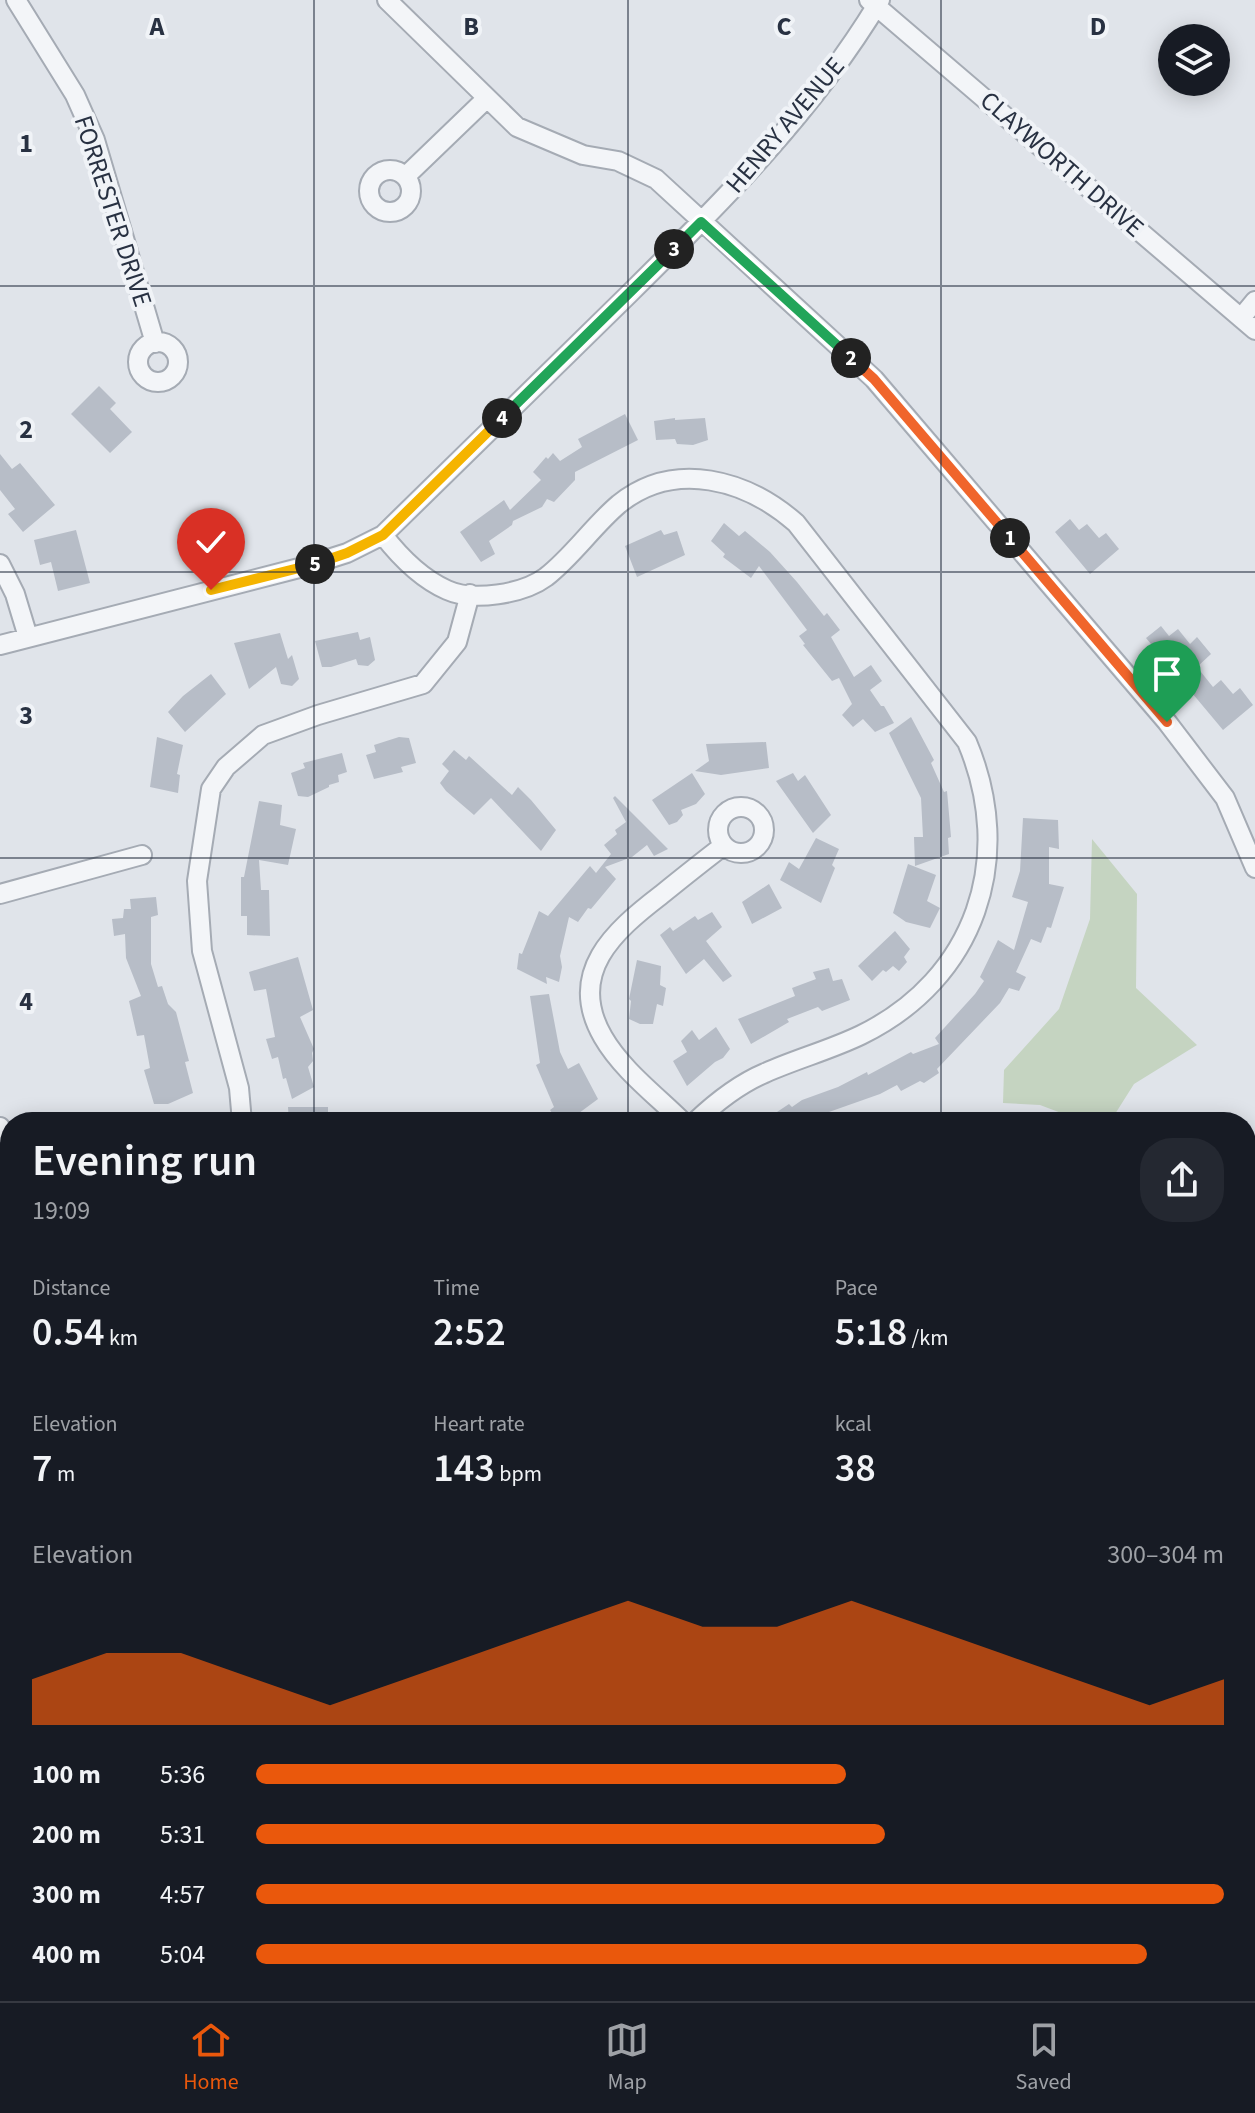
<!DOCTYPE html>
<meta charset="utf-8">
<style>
body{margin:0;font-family:"Source Sans 3",sans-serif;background:#242831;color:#f1f3f6;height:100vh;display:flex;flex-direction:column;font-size:30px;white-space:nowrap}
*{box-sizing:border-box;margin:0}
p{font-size:26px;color:#9ea1a6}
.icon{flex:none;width:44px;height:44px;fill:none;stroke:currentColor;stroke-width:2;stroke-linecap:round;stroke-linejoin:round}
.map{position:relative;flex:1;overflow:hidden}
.sheet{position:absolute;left:0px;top:1112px;width:1256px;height:890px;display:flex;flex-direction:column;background:#171b24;border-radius:32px 32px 0 0;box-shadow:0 4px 20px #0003}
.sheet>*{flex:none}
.fabs{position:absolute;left:1158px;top:24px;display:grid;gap:16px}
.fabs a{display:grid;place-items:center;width:72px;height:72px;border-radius:50%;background:#171b24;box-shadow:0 4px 20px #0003;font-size:40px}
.pin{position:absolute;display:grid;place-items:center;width:68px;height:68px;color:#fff;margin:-82px -34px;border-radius:50% 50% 50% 0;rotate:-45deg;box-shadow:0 0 8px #0007}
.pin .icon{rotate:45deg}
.km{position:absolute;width:40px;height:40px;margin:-20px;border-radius:50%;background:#222;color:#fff;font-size:22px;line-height:40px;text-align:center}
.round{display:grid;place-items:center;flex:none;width:84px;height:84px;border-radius:32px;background:#242831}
.summary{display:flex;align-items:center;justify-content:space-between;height:136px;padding:0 32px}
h1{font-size:44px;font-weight:600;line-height:60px}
.figures{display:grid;grid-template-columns:repeat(3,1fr);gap:12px;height:136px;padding:8px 32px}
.figures div{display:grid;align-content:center}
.figures b{font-size:40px;font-weight:600}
.figures small{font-size:22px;font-weight:400}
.figures p{font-size:22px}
.chart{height:224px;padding:16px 32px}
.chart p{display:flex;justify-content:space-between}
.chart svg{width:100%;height:144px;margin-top:8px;fill:#ea580c;opacity:.7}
ul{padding:0 32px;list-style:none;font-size:26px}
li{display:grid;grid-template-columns:128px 96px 1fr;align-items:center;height:60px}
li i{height:20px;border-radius:10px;background:#ea580c}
.dock{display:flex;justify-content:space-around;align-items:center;height:112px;border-top:2px solid #363941;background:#171b24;font-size:22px;color:#9ea1a6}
.dock a{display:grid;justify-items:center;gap:4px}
.dock .active{color:#ea580c}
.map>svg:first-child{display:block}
.green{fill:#c5d4c1}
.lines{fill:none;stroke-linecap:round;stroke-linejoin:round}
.stream{stroke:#9ab1cb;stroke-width:5}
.building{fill:#b7bdc7}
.minor-casing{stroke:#a5abb4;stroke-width:22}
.highway-casing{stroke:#8791a1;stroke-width:32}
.minor{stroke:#f3f5f8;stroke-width:18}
.highway{stroke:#fff;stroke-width:28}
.split-1-casing{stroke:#fff;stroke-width:16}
.split-2-casing{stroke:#fff;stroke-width:16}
.split-3-casing{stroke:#fff;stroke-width:16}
.split-4-casing{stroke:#fff;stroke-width:16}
.split-5-casing{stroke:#fff;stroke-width:16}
.split-6-casing{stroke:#fff;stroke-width:16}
.split-1{stroke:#f0652b;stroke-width:10}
.split-2{stroke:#f0652b;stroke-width:10}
.split-3{stroke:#22a559;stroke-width:10}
.split-4{stroke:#22a559;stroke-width:10}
.split-5{stroke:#f5b400;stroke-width:10}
.split-6{stroke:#f5b400;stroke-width:10}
.grid{fill:none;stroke:#283142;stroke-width:2;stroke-opacity:0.55}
.labels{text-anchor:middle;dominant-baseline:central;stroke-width:8;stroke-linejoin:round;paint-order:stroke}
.street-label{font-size:26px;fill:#283142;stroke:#f0f3f7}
.grid-label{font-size:26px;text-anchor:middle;font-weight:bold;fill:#283142;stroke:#f0f3f7;stroke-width:8;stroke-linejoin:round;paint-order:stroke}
</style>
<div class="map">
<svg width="1255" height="2001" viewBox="0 0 1255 2001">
<rect width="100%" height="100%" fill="#e0e4ea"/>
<path class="green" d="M1092,839l45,55 -1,94 61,57 -63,39 -24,38h-25l-45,-17 -37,-2 1,-33 55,-61 31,-90z"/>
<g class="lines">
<path class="stream" d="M1246,1540l9,6
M1246,1696h9"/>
</g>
<path class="building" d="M99,386l17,17 -6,6 22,23 -22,21 -39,-39z
M625,414l13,26 -63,32v8l-21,22 -7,-3 -5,8 -29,14 -1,4 -23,16 6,13 -14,8 -21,-30 44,-32 6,10 31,-30 -8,-8 13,-15 2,2 5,-6 7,8 22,-14 -4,-8z
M675,418v2l30,-2 3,22 -15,5 -16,-1 -2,-5 -19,1 -2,-19z
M0,454l12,15 8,-6 35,42 -32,27 -15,-18 7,-5 -15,-19z
M1070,519l9,11 8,-6 12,14 7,-5 13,16 -29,25 -35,-42z
M724,523l15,13 6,-5 25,21 27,30 27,34 3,-3 13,17 -9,7 23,40 17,-12 11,16 -12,9 11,16h3l10,17 -19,9 -12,-13 -10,8 -11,-12 10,-11 -13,-26 -7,3 -29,-36 2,-1 -6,-8 8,-6 -48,-64 -8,12 -28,-21 2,-3 -14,-13z
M76,530l14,53 -32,8 -7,-29 -11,3 -6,-25z
M661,530l3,5 13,-4 8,24 -48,22 -12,-31z
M1161,626l8,10 9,-7 12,15 7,-7 14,17 -14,13 16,20 8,-7 12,14 7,-6 13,17 -30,25 -77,-92z
M358,632l2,8 10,-3 5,23 -7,6 -10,-1 -2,-6 -25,8h-9l-7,-26z
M280,633l8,26 4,-4 7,24 -7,7 -11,-2 -5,-17 -27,22 -15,-46z
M211,674l15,20 -41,38 -17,-20 15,-16z
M911,717l23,43 -3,3 13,29 3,-1 4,46 -3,1 1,16 -34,12 -1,-29h9l-2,-39 -32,-65z
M157,737l26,8 -6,29 3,1 -2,18 -28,-6z
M399,737l10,1 7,25 -15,4 2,5 -29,7 -8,-24 10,-3 -2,-7z
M766,742l3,26 -48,7 -26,-4 14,-10 -3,-17z
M454,750l12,10 3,-4 43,39 6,-8 13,13 25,30 -15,21 -50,-53 -17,17 -28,-24 -6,-8 9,-12 -7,-7z
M342,753l5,19 -9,3 1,7 -10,3v2l-21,10 -10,-1 -7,-23 14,-5 -2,-5z
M692,773l13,21 -9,10 -15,6 2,5 -6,7 -8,3 -17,-25z
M793,773l5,8 7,-6 26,40 -18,18 -37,-52z
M615,796l53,53 -14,7 -7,-11 -15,12 -27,10 11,12 -25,30 -3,-1 -10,14 -9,-5 -9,39 2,11 -3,15 -13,-5 1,7 -30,-15 2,-16 3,1 17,-43 9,5 42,-50 6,7 15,-19 -7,-9 13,-11 -2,-4 11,-8 -13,-24z
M259,801l23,4 -2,20 16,4 -8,36 -29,-5 2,30h8l1,46 -23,-1v-19h-6v-39h3z
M1023,818l35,2 1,29 -10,-2v37l15,3 -13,41 -4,-1 -6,16 -10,-4 -15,33 10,5 -7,14 -10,-3 -9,15 -63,66 2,4 -15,10 -4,-2 -19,10 -4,-6 -17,9 -68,24 2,4h-52l27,-18 3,3 10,-7 36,-13 29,-15 1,3 43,-23 2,2 26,-10 -4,-6 40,-44 9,-13 -4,-4 18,-37 16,10 14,-48 -16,-5 8,-26z
M816,838l23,11 -7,16 3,3 -14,35 -41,-23 9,-18 10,7z
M908,864l28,11 -9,26 13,7 -10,20 -24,-6 -13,-9z
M769,884l13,24 -30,16 -10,-22z
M156,897l2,18 -7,2v47l7,23 4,-1 6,18 8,8 13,49 -4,1 8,31 -25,11h-14l-10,-34 6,-2 -6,-33 -7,1 -8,-35 12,-5 -15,-38 -1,-24 -11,2 -2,-17 11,-1 1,-9h7l-1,-10z
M712,912l10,15 -16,14 26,35 -9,6 -19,-23 -18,15 -26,-39 10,-8 3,4 22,-15 3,4z
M895,931l15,18 -6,8 3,5 -8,9 -6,-5 -7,6 -3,-2 -11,11 -14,-15z
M298,957l15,53 -13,7 14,32 -2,4 1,8 -5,6 6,20 -22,12 -6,-21 -3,1 -5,-22 -6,2 -6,-20 9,-2 -9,-48 -12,2 -5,-19z
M637,960l24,6 -1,19 6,3 -3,18 -6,-2 -4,20h-13l-11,-5 2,-18 -2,-2z
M829,968l4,13 9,-2 8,21 -28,11 -4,-4 -31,12 2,3 -38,22 -13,-25 57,-23 -3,-8 24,-9 -3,-7z
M549,994l11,58 8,17 11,-6 19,36 -23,17 -17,6 -8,-12 4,-3 -18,-42 4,-2 -10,-67z
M716,1027l14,22 -7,9 -8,4 -28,24 -14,-25 14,-9 -6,-11 11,-11 7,10z
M288,1107h40v15h-39z"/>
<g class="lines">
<g class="minor-casing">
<path id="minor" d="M16,0l59,95 20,45 60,203
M387,0l130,127 66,28 35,6 38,18 218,200 293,343 58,76 30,70
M869,0l386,330
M369 191a21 21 0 1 1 42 0a21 21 0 1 1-42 0Z
M406,176l80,-77
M1241,318l14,-17
M138 362a20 20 0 1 1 40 0a20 20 0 1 1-40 0Z
M383,535c17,22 37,43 64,55 26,12 76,4 99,-13 27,-21 47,-51 73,-73 56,-45 128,-24 177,19l171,219c49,116 9,237 -106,293 -31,15 -65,24 -96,38 -26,11 -50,30 -70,49
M0,564l15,30 13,43
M0,645l303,-78 44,-14 36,-18c82,-80 164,-161 246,-241 92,-91 184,-182 251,-294
M718 830a23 23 0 1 1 46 0a23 23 0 1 1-46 0Z
M0,894l142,-39
M242,1122l-3,-34 -37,-137 -5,-70 14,-92 15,-22 37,-32 55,-20 105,-31 34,-42 13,-48
M683,1122c-26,-26 -61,-52 -80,-85 -37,-64 11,-106 58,-142 21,-17 41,-33 62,-49
M0,1127l10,34
M0,1349l10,-13
M1246,1407l9,-2
M0,1522l10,15
M0,1757l10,-3
M1246,1850h9
M379,1992l3,9
M639,1992l2,9
M1167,1992l4,9
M106,2001l13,-9"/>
</g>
<g class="highway-casing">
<path id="highway" d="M1246,1308l9,-4
M1246,1344l9,-4
M0,1821l10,-7
M0,1862l10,-7"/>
</g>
<use href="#minor" class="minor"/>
<use href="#highway" class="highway"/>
</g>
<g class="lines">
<g class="split-1-casing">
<path id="split-1" d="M1010,538l157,184"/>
</g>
<g class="split-2-casing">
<path id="split-2" d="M851,358l23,21 136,159"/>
</g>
<g class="split-3-casing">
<path id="split-3" d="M674,249l27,-27 150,136"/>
</g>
<g class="split-4-casing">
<path id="split-4" d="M502,418l172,-169"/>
</g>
<g class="split-5-casing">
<path id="split-5" d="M315,564l32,-11 36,-18 119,-117"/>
</g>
<g class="split-6-casing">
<path id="split-6" d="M211,590l104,-26"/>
</g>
<use href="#split-1" class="split-1"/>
<use href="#split-2" class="split-2"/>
<use href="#split-3" class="split-3"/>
<use href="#split-4" class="split-4"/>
<use href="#split-5" class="split-5"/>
<use href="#split-6" class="split-6"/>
</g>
<path class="grid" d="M314,0v1122M628,0v1122M941,0v1122M0,286h1255M0,572h1255M0,858h1255M0,1143h10M1246,1143h9M0,1429h10M1246,1429h9M0,1715h10M1246,1715h9M314,1992v9M628,1992v9M941,1992v9"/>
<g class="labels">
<g class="street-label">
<text transform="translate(785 125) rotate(-50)">HENRY AVENUE</text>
<text transform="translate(1062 164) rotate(41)">CLAYWORTH DRIVE</text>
<text transform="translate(113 211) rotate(72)">FORRESTER DRIVE</text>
</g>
</g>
<g class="grid-label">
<text x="157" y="35">A</text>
<text x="471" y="35">B</text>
<text x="784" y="35">C</text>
<text x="1098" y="35">D</text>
<text x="26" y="152">1</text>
<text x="26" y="438">2</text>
<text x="26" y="724">3</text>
<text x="26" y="1010">4</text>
</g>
</svg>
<div class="fabs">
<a><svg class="icon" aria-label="layers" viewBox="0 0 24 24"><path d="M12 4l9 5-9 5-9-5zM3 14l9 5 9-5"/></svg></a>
</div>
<div class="pin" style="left:1167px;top:722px;background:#1e9e55"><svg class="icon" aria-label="arrive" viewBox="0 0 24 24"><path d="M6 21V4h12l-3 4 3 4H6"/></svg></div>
<div class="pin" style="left:211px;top:590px;background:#d93025"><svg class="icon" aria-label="check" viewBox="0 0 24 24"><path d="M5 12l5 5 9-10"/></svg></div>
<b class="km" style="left:1010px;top:538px">1</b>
<b class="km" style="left:851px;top:358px">2</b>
<b class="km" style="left:674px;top:249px">3</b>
<b class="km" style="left:502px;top:418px">4</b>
<b class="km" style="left:315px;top:564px">5</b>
<section class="sheet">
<div class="summary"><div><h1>Evening run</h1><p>19:09</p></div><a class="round"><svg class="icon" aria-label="share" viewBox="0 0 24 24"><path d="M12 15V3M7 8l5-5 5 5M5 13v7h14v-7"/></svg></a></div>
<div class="figures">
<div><p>Distance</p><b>0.54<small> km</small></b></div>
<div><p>Time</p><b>2:52</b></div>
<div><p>Pace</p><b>5:18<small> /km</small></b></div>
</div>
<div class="figures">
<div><p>Elevation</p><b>7<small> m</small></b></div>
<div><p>Heart rate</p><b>143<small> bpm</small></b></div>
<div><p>kcal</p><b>38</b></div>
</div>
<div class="chart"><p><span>Elevation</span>300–304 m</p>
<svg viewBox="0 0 160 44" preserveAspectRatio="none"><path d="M0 44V30L10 22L20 22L30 30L40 38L50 30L60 22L70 14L80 6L90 14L100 14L110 6L120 14L130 22L140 30L150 38L160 30V44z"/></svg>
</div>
<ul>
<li><b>100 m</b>5:36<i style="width:61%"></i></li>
<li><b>200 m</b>5:31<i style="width:65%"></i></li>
<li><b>300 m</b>4:57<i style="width:100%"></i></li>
<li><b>400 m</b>5:04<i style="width:92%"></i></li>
</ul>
</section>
</div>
<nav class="dock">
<a class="active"><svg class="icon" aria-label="home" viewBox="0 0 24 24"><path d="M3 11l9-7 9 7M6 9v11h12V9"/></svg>Home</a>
<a><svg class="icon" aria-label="map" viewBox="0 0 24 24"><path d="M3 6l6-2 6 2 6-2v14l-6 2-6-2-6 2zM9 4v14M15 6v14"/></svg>Map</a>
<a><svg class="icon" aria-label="saved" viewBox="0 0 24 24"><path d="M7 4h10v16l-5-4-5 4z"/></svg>Saved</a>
</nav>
